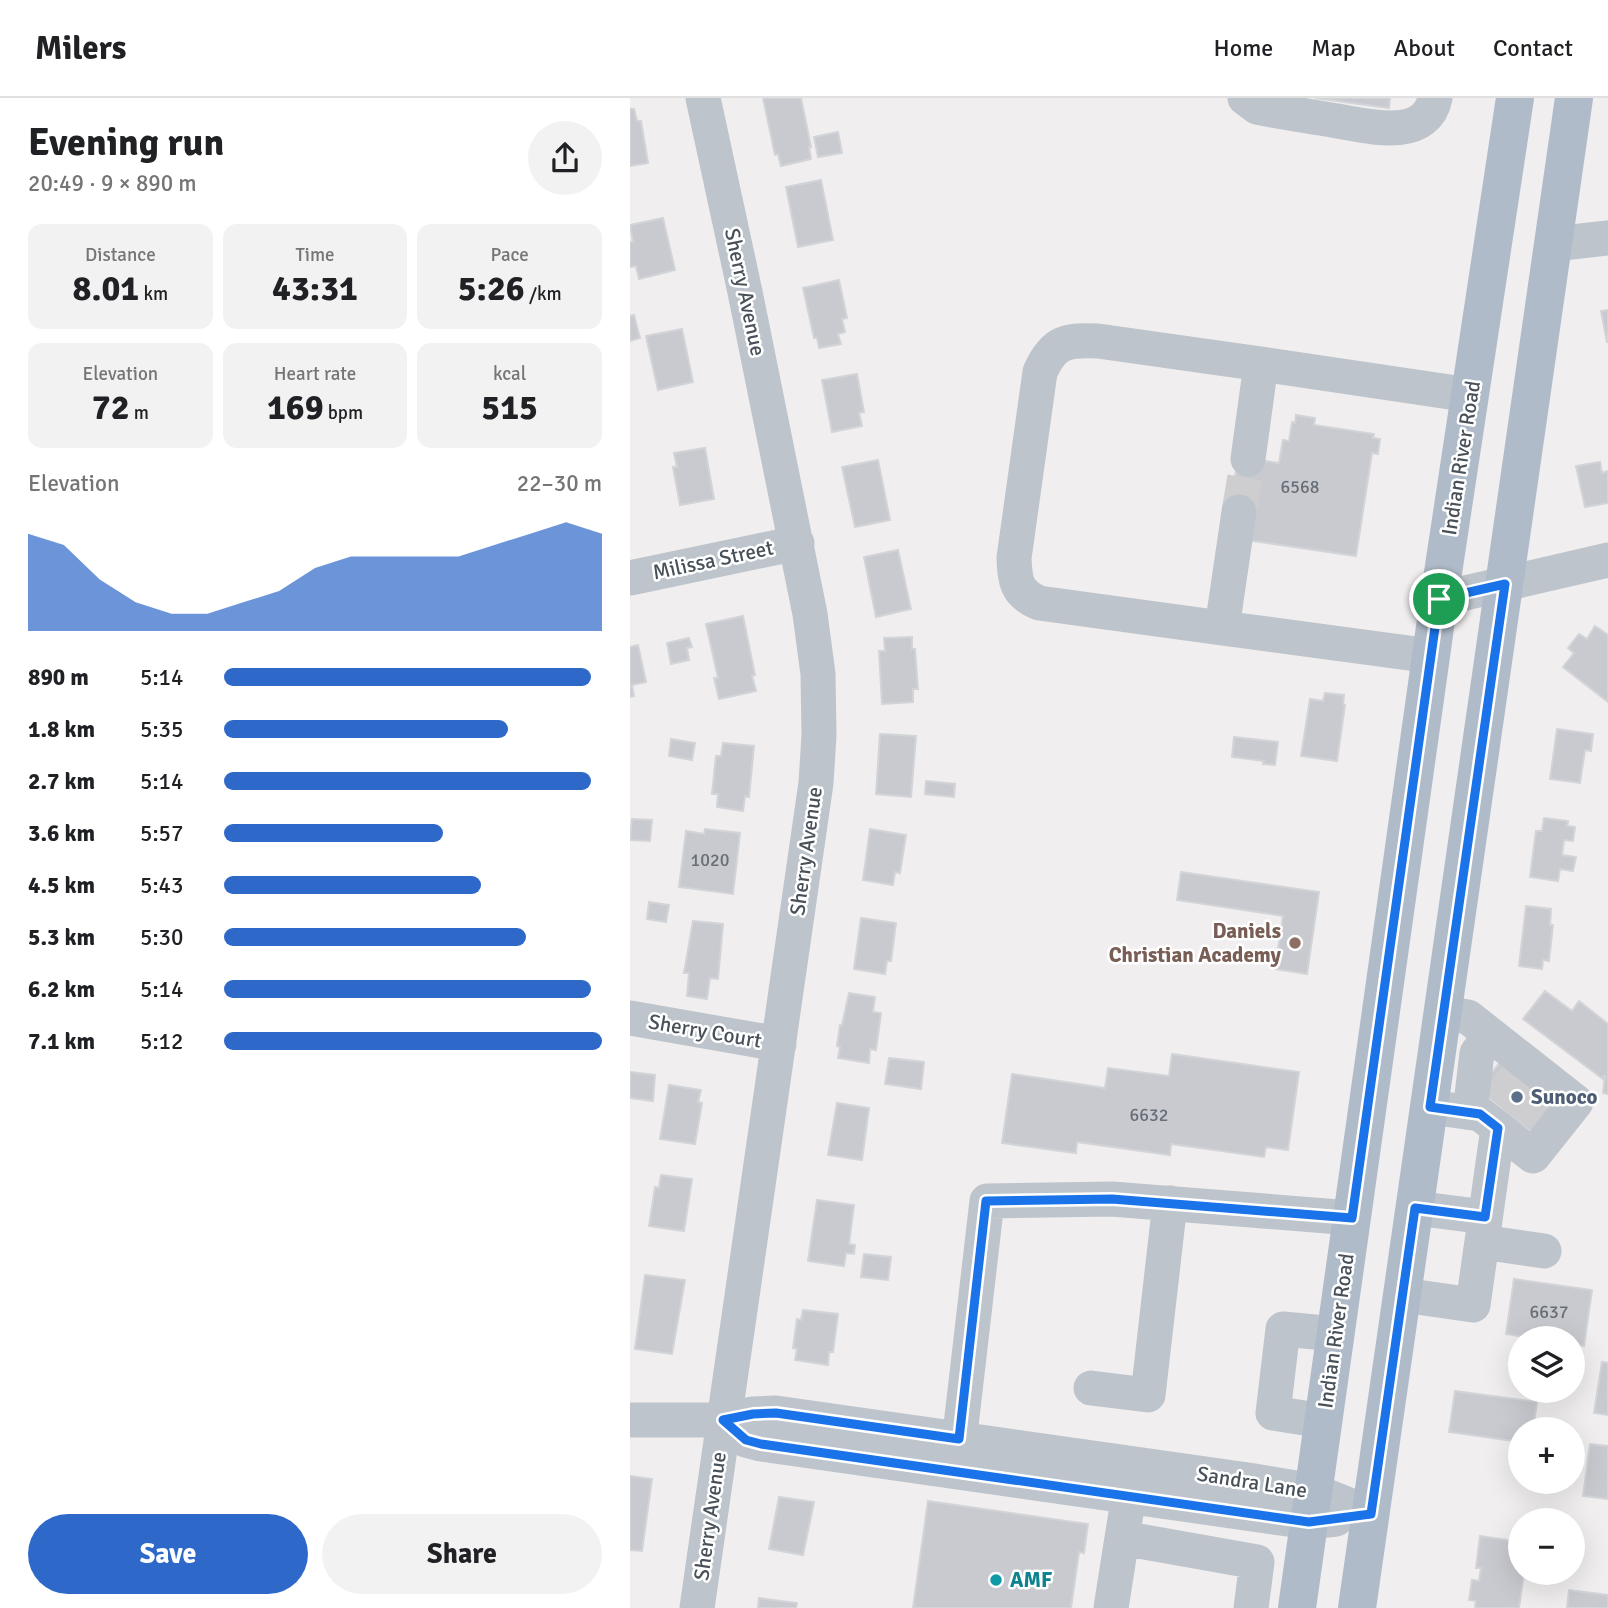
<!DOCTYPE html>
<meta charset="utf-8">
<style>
body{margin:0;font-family:Signika,sans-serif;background:#f2f2f2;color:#202124;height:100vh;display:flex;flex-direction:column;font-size:26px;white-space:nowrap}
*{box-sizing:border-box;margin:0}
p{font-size:23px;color:#757577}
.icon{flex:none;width:38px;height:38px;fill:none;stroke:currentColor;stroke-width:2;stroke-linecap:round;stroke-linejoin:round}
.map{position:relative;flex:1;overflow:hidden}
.sheet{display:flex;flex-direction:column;background:#fff;width:630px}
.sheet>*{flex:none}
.tools{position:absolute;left:878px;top:1228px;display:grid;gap:14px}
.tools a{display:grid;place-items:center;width:77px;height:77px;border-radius:50%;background:#fff;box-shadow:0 7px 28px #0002;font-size:35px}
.pin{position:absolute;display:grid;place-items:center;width:60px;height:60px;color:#fff;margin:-30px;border:4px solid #fff;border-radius:50%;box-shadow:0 2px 7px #0007}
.round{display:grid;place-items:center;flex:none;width:74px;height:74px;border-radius:37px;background:#f2f2f2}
.overview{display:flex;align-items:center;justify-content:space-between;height:119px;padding:0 28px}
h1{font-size:38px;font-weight:700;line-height:52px}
.metrics{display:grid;grid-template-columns:repeat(3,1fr);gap:10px;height:119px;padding:7px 28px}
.metrics div{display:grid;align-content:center;border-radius:14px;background:#f2f2f2;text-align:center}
.metrics b{font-size:35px;font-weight:700}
.metrics small{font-size:19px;font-weight:400}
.metrics p{font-size:19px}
.chart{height:196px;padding:14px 28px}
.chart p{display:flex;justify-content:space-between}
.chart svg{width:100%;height:126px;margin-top:7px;fill:#2e68c9;opacity:.7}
.action{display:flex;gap:14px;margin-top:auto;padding:14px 28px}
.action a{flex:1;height:80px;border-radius:42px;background:#2e68c9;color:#fff;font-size:28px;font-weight:700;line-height:80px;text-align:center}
.action a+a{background:#f2f2f2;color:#202124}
ul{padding:0 28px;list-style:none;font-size:23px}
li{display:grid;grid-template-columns:112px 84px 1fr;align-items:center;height:52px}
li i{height:18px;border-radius:9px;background:#2e68c9}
header{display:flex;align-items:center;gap:42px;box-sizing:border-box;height:98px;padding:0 35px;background:#fff;border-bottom:2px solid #e0e0e0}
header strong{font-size:33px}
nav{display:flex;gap:38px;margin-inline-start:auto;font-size:24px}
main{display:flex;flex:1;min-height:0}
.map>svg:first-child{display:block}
.building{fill:#c9cad0;stroke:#d2d4d8;stroke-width:2}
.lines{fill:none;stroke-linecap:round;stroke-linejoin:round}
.minor-tunnel{stroke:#ceced0;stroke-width:35;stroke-dasharray:35 18;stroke-linecap:butt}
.minor{stroke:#bec4cb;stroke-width:35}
.major{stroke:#b0bbc9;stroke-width:38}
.route-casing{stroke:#fff;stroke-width:14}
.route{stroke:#1a73e8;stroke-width:9}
.education-dot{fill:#8d6e63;stroke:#fff;stroke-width:2.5}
.service-dot{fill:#5c6f8a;stroke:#fff;stroke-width:2.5}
.culture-dot{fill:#0f9aa8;stroke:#fff;stroke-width:2.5}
.labels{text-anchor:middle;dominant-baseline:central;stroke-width:5;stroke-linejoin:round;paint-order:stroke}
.number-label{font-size:18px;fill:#686e77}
.street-label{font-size:21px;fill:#485059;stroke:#fff}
.education-label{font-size:21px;font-weight:bold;fill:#785e54;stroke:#fff;text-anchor:end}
.service-label{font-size:21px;font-weight:bold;fill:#4e5e75;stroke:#fff;text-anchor:start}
.culture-label{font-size:21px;font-weight:bold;fill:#0d838f;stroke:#fff;text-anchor:start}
</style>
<header>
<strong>Milers</strong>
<nav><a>Home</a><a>Map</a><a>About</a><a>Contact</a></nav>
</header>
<main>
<section class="sheet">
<div class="overview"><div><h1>Evening run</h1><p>20:49 · 9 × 890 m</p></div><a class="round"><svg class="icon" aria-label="share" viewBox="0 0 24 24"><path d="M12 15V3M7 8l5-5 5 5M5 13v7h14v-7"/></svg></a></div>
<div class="metrics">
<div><p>Distance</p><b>8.01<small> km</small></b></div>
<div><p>Time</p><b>43:31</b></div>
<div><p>Pace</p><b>5:26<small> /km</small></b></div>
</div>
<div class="metrics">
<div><p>Elevation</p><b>72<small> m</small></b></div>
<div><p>Heart rate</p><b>169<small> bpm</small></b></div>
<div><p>kcal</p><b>515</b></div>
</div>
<div class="chart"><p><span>Elevation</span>22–30 m</p>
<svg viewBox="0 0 160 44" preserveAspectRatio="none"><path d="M0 44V10L10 14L20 26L30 34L40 38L50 38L60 34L70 30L80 22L90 18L100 18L110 18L120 18L130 14L140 10L150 6L160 10V44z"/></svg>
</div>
<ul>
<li><b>890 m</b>5:14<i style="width:97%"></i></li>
<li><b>1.8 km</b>5:35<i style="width:75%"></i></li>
<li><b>2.7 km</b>5:14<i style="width:97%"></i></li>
<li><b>3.6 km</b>5:57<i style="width:58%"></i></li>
<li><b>4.5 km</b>5:43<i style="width:68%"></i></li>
<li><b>5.3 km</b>5:30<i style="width:80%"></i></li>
<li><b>6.2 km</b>5:14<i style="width:97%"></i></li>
<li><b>7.1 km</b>5:12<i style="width:100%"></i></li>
</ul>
<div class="action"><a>Save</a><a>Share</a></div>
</section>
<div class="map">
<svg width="978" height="1510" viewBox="0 0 978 1510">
<rect width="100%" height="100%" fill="#f0eeee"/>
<path class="building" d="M133,0h38l10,49h-2l2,12 -30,7 -3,-12 -3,1z
M685,0h75l-1,10z
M0,11h4l3,12h4l7,42 -18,3z
M208,34l4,21 -24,4 -4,-20z
M191,82l12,60 -35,7 -12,-60z
M33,120l12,52 -36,9 -3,-13 -6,1v-25h3l-3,-17z
M209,182l8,38 -5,1 3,13 -7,2 3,10 -22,4 -2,-10h-3l-11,-50z
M978,212v32h-1l-6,-31z
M4,217l6,23 -10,3v-25z
M52,231l11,53 -35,8 -12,-54z
M227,276l7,38 -5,1 3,13 -30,6 -10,-52z
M666,317l19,3 -1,7 60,9 -1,4 7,1 -2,15 -6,-1 -16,103 -109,-16 -17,-30 8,-53 41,6 4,-23 6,1 3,-19 3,1z
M75,350l9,51 -34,6 -7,-38h4l-3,-14z
M248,362l12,60 -35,7 -13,-60z
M970,364l2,11 6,-2v32l-23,4 -9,-41z
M268,452l13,59 -35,8 -12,-60z
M113,518l12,59 -3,1 4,15 -37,8 -5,-21h4l-12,-54z
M965,528l13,9v67l-45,-35 11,-14 -6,-5 11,-14 8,5z
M282,539v12h3l3,40h-5v13l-31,2 -3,-53h6l-1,-13z
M59,540l3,9 -5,1 2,12 -18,4 -4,-21z
M8,547l8,37 -14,3 2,11 -4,1v-50z
M695,595l19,2 -1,9 2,1 -8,56 -36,-5 9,-57 13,2z
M927,631l36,5 -2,17 -6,-1 -5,33 -30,-4z
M250,636l36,2 -5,61 -35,-3z
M604,639l44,5 -3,23 -12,-1 1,-3 -32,-4z
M41,641l24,4 -3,17 -23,-4z
M93,645l31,3 -5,51 -4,-1 -2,15 -26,-4 1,-13h-6l4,-38h5z
M296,683l29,3 -1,13 -29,-3z
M914,720l24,3 -1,5 8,1 -2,14 -9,-1 -2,15 14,2 -3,14 -13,-2 -2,12 -28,-4 6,-46h6z
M2,721l20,1 -2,21 -20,-1z
M75,731l35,4 -7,61 -54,-7 7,-56 18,3z
M240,731l36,6 -6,38 -5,-1 -2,13 -30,-5z
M551,774l138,20 -12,82 -32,-5 8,-53 -106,-16z
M19,804l20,3 -3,17 -19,-3z
M896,808l25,3 -1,16h3l-4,36 -6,-1 -1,9 -23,-3z
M231,820l35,5 -5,38h-4l-2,13 -31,-5z
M63,823l30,3 -5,55 -8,-1 -3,21 -20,-3 2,-23h-5z
M915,893l27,20 7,-10 29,23v70l-5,-1 2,-18 -2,4 -80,-60z
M219,895l26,4 -2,15 8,1 -5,37 -6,-1 -1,14 -31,-5 2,-11 -3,-1 3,-21h2z
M542,956l127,18 -11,78 -22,-3 -2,10 -93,-13 -1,11 -93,-13 -1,11 -74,-10 10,-69 93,14 3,-20 61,8z
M259,960l35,4 -3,27 -36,-5z
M871,963l56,44 -22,29 -56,-45z
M0,974l25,3 -2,26 -23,-3z
M39,987l32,5 -3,12 4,1 -7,41 -35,-5z
M207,1005l32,5 -7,52 -34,-5z
M31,1077l31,4 -8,52 -35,-5 6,-39 4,1z
M187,1102l37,5 -5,39 6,1 -1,9 -8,-1 -2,13 -36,-5z
M234,1156l27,3 -3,23 -27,-3z
M15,1177l40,5 -13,74 -37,-5z
M884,1181l78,11 -8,56 -11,-2v-5h-35l-32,-5z
M173,1212l35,4 -5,38h-4l-1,13 -33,-5 2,-11 -4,-1 4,-29 4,1z
M972,1264l6,1v52l-14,-2z
M825,1293l82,11 -4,28h-12v12l-72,-10z
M960,1346l18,2v53l-25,-3z
M0,1378l22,3 -10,72 -12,-1z
M149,1399l35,5 -11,53 -34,-6z
M298,1403l160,23 -4,29 -5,-1 -8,56h-158z
M850,1438l41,6v31h3l-5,35h-44l1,-7 -7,-1 3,-20 7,1 2,-13h-5z
M939,1492l39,5v13h-41z
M129,1500l38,5 -1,5h-38z"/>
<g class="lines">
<path class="minor-tunnel" d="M609,414l9,-53
M866,1005l22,-28
M886,1021l22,-29"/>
<path class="minor" d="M615,0l12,9 15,3c22,4 43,7 65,11 31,5 89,21 98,-23
M924,146l54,-6
M618,361l13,-95 209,31
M609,414l-17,116 209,28
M0,480l167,-35
M809,501l169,-39
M592,530l-183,-25c-23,-10 -24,-22 -25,-45l26,-186c14,-31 26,-32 58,-31l163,23
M813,915l25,4 108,85 -43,54 -35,-28
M0,920l149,26
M840,1014l7,-59 14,-18
M785,1110l70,9
M852,1144l62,9
M773,1197l70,10 25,-177 -18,-14 -50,-7
M461,1290l57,7 22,-192
M0,1322h93l30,-6 23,-1 472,67 66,11 57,23
M93,1322l23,20 15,4 548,78 27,-3
M693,1323l-50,-8 10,-84 53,5
M327,1362l30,-259 125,-2 240,19
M499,1397l-7,43 135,24 -6,46
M67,1510l119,-825 3,-48 -1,-61 -8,-60 -65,-322 -42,-194
M481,1510l11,-70"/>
<path class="major" d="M667,1510l142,-1009 76,-501
M727,1510l217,-1510"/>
</g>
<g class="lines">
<g class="route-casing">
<path id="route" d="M875,486l-75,523 50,7 18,14 -13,89 -70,-9 -44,306 -62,8 -548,-78 -15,-4 -23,-20 30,-6 23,-1 183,26 27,-238 126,-2 240,19 87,-619z"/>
</g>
<use href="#route" class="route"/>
</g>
<circle class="education-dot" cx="665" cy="845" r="7"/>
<circle class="service-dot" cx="887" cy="999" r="7"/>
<circle class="culture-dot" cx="366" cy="1482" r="7"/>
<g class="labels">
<g class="number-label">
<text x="670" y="389">6568</text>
<text x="80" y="762">1020</text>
<text x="519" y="1017">6632</text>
<text x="919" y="1214">6637</text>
</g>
<g class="street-label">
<text transform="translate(115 194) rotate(78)">Sherry Avenue</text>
<text transform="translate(831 360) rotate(-81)">Indian River Road</text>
<text transform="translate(83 462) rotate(-12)">Milissa Street</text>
<text transform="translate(176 753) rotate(-82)">Sherry Avenue</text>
<text transform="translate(75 933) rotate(10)">Sherry Court</text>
<text transform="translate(706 1233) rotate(-82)">Indian River Road</text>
<text transform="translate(622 1384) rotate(9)">Sandra Lane</text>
<text transform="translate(80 1418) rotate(-82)">Sherry Avenue</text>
</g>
<g class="education-label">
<text x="651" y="833">Daniels<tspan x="651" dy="24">Christian Academy</tspan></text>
</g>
<g class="service-label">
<text x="901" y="999">Sunoco</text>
</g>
<g class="culture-label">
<text x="380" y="1482">AMF</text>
</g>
</g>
</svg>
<div class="tools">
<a><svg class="icon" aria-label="layers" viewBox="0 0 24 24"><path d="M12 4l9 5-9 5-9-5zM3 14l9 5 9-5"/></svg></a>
<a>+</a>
<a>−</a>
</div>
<div class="pin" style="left:809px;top:501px;background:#1e9e55"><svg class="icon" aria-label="arrive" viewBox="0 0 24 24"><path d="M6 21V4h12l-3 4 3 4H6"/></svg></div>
</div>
</main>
